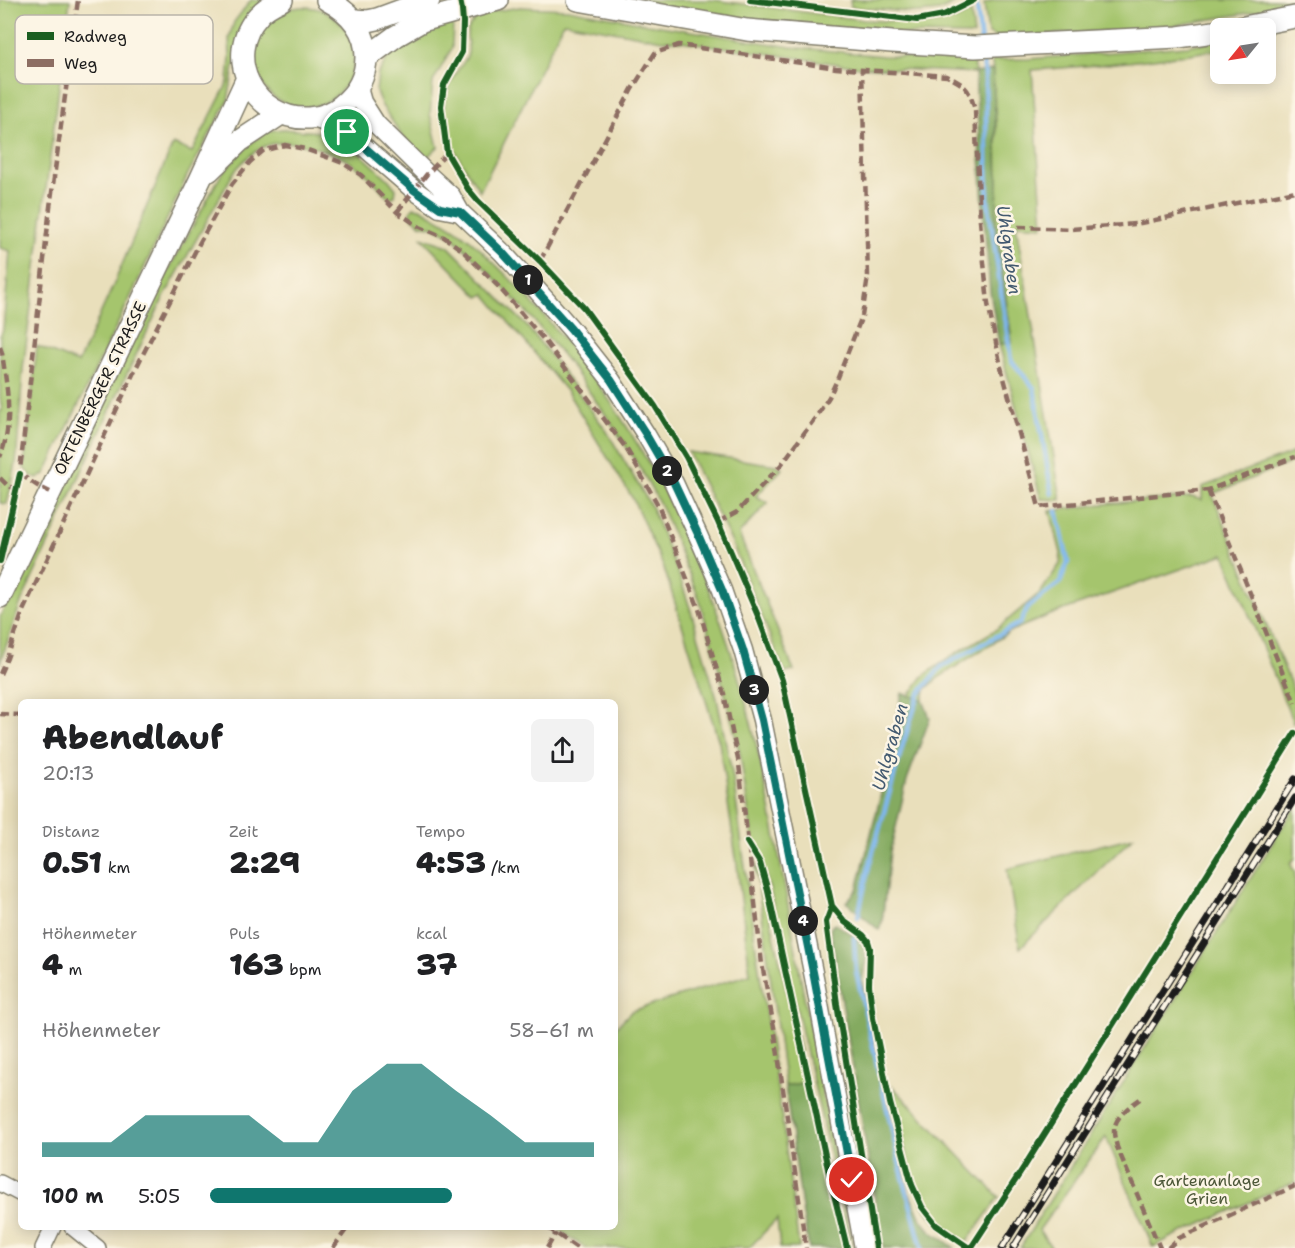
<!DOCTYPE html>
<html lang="de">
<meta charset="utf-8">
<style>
body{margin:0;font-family:"Shantell Sans",sans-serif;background:#f2f2f2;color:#202124;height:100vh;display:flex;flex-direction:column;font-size:22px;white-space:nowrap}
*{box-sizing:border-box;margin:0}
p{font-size:20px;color:#757577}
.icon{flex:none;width:33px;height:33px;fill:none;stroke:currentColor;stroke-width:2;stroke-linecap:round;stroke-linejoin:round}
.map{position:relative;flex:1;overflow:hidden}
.side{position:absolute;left:18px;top:699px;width:600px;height:531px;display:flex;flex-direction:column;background:#fff;border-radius:9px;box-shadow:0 3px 15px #0003}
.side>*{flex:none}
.needle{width:39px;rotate:240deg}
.buttons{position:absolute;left:1210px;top:18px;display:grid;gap:12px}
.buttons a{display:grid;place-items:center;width:66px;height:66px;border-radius:9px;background:#fff;box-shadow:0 3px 15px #0003;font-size:30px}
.pin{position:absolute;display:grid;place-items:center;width:51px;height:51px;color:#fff;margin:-26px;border:3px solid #fff;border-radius:50%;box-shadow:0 2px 6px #0007}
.km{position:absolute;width:30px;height:30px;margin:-15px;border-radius:50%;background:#222;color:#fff;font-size:16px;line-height:30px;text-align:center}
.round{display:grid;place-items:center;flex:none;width:63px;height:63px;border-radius:9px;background:#f2f2f2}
.headline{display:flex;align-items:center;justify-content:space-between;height:102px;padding:0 24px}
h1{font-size:33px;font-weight:800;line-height:45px}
.stats{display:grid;grid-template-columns:repeat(3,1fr);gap:9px;height:102px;padding:6px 24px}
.stats div{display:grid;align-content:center}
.stats b{font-size:30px;font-weight:800}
.stats small{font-size:16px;font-weight:400}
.stats p{font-size:16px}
.chart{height:168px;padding:12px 24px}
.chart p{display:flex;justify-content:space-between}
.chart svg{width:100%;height:108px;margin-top:6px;fill:#0f766e;opacity:.7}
ul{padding:0 24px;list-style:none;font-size:20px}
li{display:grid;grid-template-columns:96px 72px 1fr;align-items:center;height:45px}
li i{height:15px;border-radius:8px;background:#0f766e}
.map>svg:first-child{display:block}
.green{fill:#a5c56d;stroke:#607044;stroke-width:1.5}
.forest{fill:#84aa60;stroke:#50633e;stroke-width:1.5}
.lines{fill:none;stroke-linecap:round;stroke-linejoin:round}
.stream{stroke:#7eb7ef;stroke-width:4.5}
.minor-casing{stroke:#827e6c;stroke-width:18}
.tertiary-casing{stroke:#827e6c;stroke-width:21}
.secondary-casing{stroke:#827e6c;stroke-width:24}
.minor{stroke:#fff;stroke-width:15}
.tertiary{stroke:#fff;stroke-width:18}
.secondary{stroke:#fff;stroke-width:21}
.rail-casing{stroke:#1c1c1c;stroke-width:7}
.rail{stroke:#fcf5e5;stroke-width:4.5;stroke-dasharray:14;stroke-linecap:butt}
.quiet{stroke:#8d6e63;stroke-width:4.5;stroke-dasharray:9 4.5;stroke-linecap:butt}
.cycleway-casing{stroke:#fcf5e5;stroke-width:10}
.cycleway{stroke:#1b5e20;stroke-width:6}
.route-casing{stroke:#fff;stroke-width:12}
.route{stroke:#0f766e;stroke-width:8}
.labels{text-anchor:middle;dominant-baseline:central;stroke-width:5;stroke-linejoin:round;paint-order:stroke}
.street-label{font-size:16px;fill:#1c1c1c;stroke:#fcf5e5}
.park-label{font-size:16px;fill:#4c5738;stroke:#fcf5e5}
.water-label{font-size:18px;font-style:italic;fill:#435a70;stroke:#fcf5e5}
.key{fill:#fcf5e5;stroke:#b9b4a9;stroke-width:1.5}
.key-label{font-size:16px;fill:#1c1c1c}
</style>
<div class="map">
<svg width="1295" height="1248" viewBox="0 0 1295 1248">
<rect width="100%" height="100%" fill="#fcf5e5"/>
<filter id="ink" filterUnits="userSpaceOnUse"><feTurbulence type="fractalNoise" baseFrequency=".0167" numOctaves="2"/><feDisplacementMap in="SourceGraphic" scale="12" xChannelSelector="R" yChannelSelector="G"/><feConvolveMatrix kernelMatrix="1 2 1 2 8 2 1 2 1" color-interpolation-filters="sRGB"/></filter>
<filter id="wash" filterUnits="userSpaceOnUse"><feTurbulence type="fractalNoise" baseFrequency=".008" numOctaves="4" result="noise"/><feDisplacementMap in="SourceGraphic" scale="24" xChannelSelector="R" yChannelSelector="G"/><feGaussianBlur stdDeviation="1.35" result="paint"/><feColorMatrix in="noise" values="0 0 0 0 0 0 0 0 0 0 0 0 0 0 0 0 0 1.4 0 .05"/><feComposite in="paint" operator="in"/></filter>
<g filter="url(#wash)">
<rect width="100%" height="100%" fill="#e9dfbb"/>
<path class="green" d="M0,0h70l-47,369 -7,95 -9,40 -7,-1v-92h2l-2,-13v-62l3,-6 7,-79 -10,-3z
M251,0h13l-30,67 -6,34 -40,73 -56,120 -87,180c-11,7 -13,3 -21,-6l13,-122 41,17 35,-77 60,-142 19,8 36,-70 2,-25 -1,-19 5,-16z
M632,0h81l151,20 67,3 24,-3 16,-8 3,23 -87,-1 -97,-9 -119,-17z
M850,0h111l-22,11 -19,2 -69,-6z
M993,0h302v3l-53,11 -84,14 -162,10 -8,-5 -4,-29z
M254 57a50 50 0 1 1 100 0a50 50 0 1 1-100 0Z
M519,7l49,2 80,15 143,23 92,9 90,3 2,14 -116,-6 -178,-26 -19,-1 -98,-18 -84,169c-19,-28 -46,-66 -32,-102 2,-5 5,-11 8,-16 3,-6 11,-13 12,-20 2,-7 -3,-16 0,-23 7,-20 33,-19 51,-23z
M453,21l-1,27 -19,34 -3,32 8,33 -13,12 -23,-23 -20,-30 -6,-14 2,-18 11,-19 32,-24z
M1221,39v10c-63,11 -126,17 -189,21l11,156 -27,-2 45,276 -20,-1 -42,-155 13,-2 -16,-117 2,-41 -1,-47 -5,-77 37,-1 158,-13z
M282,129l38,3 24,7 44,40 8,10 -1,7 -5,2c-7,-3 -8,-8 -13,-13 -5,-6 -11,-11 -17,-16 -19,-15 -65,-32 -89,-25 -15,4 -28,17 -37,28l-72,129 -38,79 -104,225 -20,58v-46l147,-308 75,-136 28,-30 18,-12z
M414,207l6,1c15,9 31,17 45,28 9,6 17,15 25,23 26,25 49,50 72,78 79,96 136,208 173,328 31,102 47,209 66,314 16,90 34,179 52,269h-2l-81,-357 -8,-29 -9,-20 -13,-88 -23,-92 -18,-64 -38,-92 -21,-38 -35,-54 -37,-52 -37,-45 -44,-47 -37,-35 -19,-9 -9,-1 -8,-6 -4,-4 1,-5z
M421,237l27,9 76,77 24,29 58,78 45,76 29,72 10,30 27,91 16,79 23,171 25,163 18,136h-19l-3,-29 -28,29h-164l-30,-21h60v-199l17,-17 118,-37 -13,-109 -18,-123 -55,-174 -31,-69 -65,-106 -83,-99 -6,3z
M688,452l88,13 7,3 -27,28 12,7 -29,31 55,137 -9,2 -53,-130z
M1295,452v9l-83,33 83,200v26l-2,3 -16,-41 -53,-128 -169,59 -44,18 -73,47 -13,12 -2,10 -14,-4 14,-20 32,-22 42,-25 44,-37 19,-28 1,-11 -11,-42 53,-7 89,-7 10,3v-13z
M1295,807v51l-5,5 5,10v309l-121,54 -21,11 -47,-110 -67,93 13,18h-32z
M1133,837l-113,111 -13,-79z
M755,862l6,14 46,206 -22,4z
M893,1087l106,110 -32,45c-13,-7 -28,-16 -37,-27 -22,-29 -29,-92 -37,-128z"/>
<path class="forest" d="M993,70l5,114 -2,41 16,118 -13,1 -9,-53 -6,-71 -9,-147z
M902,693l21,7 7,18 -23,62 -17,72 -8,70 -3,8 -33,-28 11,-12 23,-92z
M836,924l18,12 9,8 3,15 -4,23 19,94 28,116 12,27 10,12 24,17h-72l-53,-319 3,-4z
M807,1082l37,166h-35l-6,-33 -18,-129z"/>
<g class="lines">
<path class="stream" d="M976,0l5,42
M982,53l3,22 3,126 23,159 23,28 18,106
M858,917l11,-51 34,-122 16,-50 22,-27 79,-44 8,-16 32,-24 8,-21 -11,-51
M854,938l2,33 44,195 22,82"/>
</g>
</g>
<g filter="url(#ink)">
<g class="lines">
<g class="minor-casing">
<path id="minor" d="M0,1183l21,11
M72,1227l26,21
M43,1248l10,-21"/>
</g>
<g class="tertiary-casing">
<path id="tertiary" d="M358,88l4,14 14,22 51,50 24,22 9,16 42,40 34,37 35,40 40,51 34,53 29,50 23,50 25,57 21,60 19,70 52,257 50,271
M313,118l18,6 16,8 67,58 26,18 20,4"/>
</g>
<g class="secondary-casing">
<path id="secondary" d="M282,0c-9,4 -17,8 -23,15 -38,41 -5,106 50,103 12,-1 24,-5 33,-13 15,-12 24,-29 24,-48 0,-27 -16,-45 -39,-57
M578,0l169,30 145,12 83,5 203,-10 43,-6
M354,20l14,1 9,-2 52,-19
M1239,28l56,-11
M366,58l30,-22 26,-15 76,-21
M209,171l31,-30 41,-27
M0,597l200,-417 47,-102"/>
</g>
<use href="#minor" class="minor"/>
<use href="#tertiary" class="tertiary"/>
<use href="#secondary" class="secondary"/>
<g class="rail-casing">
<path id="rail" d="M1002,1248l293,-469
M1013,1248l282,-450"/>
</g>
<use href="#rail" class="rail"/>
<path class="quiet" d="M397,212l30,-38 20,-21
M1018,227l53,2 65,-5 159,-33
M540,261l92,-172 23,-36 24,-8 157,23 111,8c20,10 22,13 28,34l5,111 8,83 13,63 38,140 169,-17 87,-33
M0,347l2,6c5,35 12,70 -2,104
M20,474l16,11 14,7
M0,478l8,8 8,3
M19,479l31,-272 28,-207
M1208,490l87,213
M718,522l19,-10 44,-47 37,-51 11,-17 8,-17 25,-64 6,-40 -6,-206
M0,674l7,-16 16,-47 111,-239 66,-130 32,-58 18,-22 13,-11 22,-6 20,4 38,14 18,12 36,37 23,15 24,10 18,13 36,36 46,54 82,108 32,57 41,104 25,85 15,70 23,200 12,63 32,221
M0,714l21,1
M1140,1099c-11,8 -26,18 -26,33 0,5 2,10 3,15l43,101
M547,1227l30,21
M333,1248l15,-21
M547,1248l9,-15
M1168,1248l11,-10 116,-52"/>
<g class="cycleway-casing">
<path id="cycleway" d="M460,0l2,10 1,12 -1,30 -18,33 -3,21 6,47 21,36 10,12 62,60 44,47 71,98 31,51 32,65 40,94 24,64 50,226 13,16 18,13 5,6 2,7 -1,37 4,33 17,85 22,82 10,22 14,18 33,23
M750,0l167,20 27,-5 30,-15
M0,561l20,-87
M747,842l13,21 8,28 62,287 17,70
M832,906l-6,16 11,82 39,244
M971,1248l53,-81 271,-434"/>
</g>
<use href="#cycleway" class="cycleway"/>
</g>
</g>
<g class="lines" filter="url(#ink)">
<g class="route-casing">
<path id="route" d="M347,132l67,58 26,18 20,4 42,40 69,77 40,51 34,53 29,50 23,49 25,58 21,60 19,70 52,257 38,203"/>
</g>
<use href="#route" class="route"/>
</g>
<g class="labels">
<g class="street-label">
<text transform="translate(100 388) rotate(-64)">ORTENBERGER STRASSE</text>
</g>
<g class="park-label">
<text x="1207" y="1180">Gartenanlage<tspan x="1207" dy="18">Grien</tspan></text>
</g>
<g class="water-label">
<text transform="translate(1009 250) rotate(82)">Uhlgraben</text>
<text transform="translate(890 747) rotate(-74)">Uhlgraben</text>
</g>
</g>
<rect x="15" y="15" width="198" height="69" rx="9" class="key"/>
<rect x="27" y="32" width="27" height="8" fill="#1b5e20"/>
<rect x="27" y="59" width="27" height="8" fill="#8d6e63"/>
<g class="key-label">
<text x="64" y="42">Radweg</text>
<text x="64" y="69">Weg</text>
</g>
</svg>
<div class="buttons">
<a><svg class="needle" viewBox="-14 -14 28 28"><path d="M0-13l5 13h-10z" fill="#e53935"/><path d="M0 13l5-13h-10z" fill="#757577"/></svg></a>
</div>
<div class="pin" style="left:347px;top:132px;background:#1e9e55"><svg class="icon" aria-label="arrive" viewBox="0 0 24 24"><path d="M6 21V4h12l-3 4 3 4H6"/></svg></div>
<div class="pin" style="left:852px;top:1180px;background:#d93025"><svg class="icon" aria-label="check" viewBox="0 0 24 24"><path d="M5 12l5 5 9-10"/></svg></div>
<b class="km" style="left:528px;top:280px">1</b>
<b class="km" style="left:667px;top:471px">2</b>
<b class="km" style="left:754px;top:690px">3</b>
<b class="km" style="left:803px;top:921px">4</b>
<section class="side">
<div class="headline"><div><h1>Abendlauf</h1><p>20:13</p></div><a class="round"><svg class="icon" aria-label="share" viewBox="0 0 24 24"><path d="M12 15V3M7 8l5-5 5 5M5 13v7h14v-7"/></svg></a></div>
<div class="stats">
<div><p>Distanz</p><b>0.51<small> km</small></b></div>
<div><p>Zeit</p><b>2:29</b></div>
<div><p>Tempo</p><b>4:53<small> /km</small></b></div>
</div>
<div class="stats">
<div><p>Höhenmeter</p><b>4<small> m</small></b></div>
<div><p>Puls</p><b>163<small> bpm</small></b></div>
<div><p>kcal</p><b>37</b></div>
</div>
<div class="chart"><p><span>Höhenmeter</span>58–61 m</p>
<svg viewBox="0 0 160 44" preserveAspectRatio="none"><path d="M0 44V38L10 38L20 38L30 27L40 27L50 27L60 27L70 38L80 38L90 17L100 6L110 6L120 17L130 27L140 38L150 38L160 38V44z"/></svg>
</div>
<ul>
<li><b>100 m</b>5:05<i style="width:63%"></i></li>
</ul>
</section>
</div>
